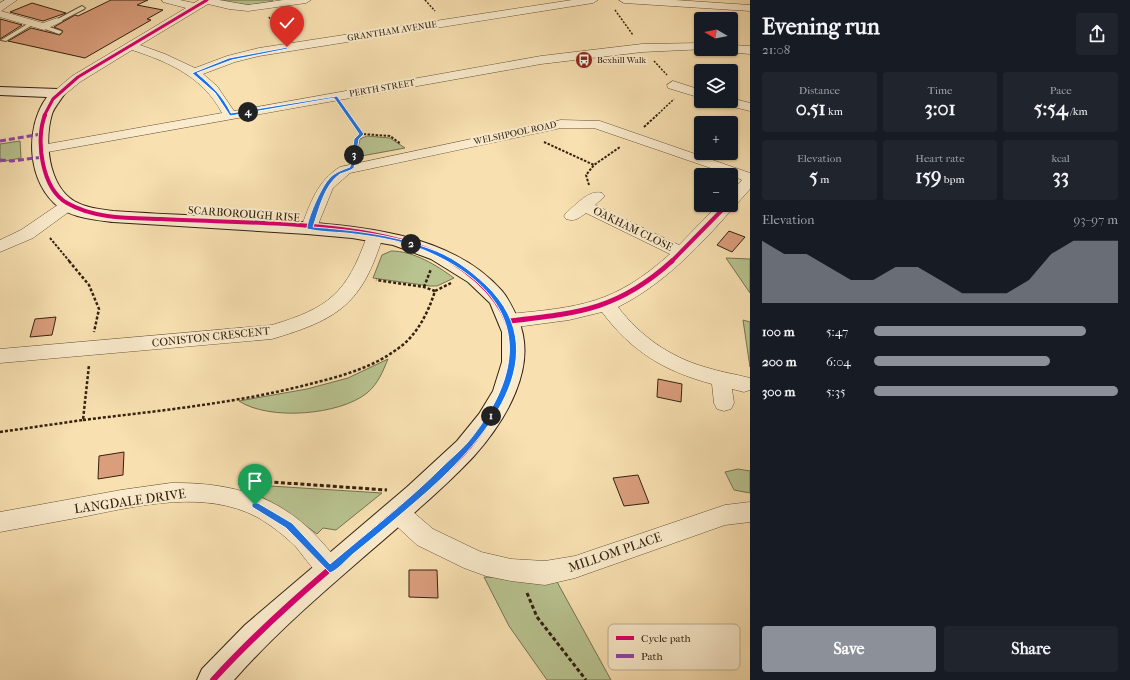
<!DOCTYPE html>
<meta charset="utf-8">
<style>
body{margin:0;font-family:"IM FELL French Canon",serif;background:#20242c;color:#f1f3f6;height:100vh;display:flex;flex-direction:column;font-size:15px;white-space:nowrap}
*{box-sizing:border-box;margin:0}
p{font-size:13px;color:#9ea1a6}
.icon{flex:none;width:22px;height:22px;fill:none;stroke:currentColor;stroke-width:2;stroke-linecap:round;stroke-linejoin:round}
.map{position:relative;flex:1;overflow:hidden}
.drawer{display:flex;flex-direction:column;background:#171b24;width:380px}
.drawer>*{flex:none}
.needle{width:26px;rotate:280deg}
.fabs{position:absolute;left:694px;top:12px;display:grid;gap:8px}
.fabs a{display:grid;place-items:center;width:44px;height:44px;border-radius:4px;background:#171b24;box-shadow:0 1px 3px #0004;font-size:20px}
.pin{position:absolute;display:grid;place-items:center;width:34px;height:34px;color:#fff;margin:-41px -17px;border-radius:50% 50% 50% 0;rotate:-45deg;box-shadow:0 0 4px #0007}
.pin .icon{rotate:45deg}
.km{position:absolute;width:20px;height:20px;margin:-10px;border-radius:50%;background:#222;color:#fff;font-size:11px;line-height:20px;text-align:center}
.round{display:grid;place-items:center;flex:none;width:42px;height:42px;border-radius:4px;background:#20242c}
.headline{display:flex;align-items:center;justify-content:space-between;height:68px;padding:0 12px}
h1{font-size:22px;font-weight:700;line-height:30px}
.stats{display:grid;grid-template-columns:repeat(3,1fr);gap:6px;height:68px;padding:4px 12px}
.stats div{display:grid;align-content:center;border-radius:4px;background:#20242c;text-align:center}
.stats b{font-size:20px;font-weight:700}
.stats small{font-size:11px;font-weight:400}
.stats p{font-size:11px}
.chart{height:112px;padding:8px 12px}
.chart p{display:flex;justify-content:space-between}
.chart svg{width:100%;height:72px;margin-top:4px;fill:#8c9099;opacity:.7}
.cta{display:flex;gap:8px;margin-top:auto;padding:8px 12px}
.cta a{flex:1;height:46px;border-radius:4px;background:#8c9099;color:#fff;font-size:16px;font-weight:700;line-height:46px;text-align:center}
.cta a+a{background:#20242c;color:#f1f3f6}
ul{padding:0 12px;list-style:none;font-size:13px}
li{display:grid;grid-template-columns:64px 48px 1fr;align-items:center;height:30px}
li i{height:10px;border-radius:5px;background:#8c9099}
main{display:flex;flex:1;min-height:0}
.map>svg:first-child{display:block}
.green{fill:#b8c390;stroke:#767250}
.building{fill:#db9e7d;stroke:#332110}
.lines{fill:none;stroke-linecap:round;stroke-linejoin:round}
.lane-casing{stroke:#645138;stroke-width:2}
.street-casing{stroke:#645138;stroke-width:1}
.secondary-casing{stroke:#332110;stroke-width:2}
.path-far3{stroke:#332110;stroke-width:1.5;stroke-dasharray:2 1.5;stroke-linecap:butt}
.path-far2{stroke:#332110;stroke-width:2;stroke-dasharray:2.5 1.5;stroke-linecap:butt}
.path-far1{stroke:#332110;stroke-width:2.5;stroke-dasharray:3 2;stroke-linecap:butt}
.path{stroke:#332110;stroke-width:3;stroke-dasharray:4 2.5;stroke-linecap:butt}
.lane{fill:#faebcc;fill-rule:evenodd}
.street{fill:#faebcc;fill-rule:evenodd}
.secondary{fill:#faebcc;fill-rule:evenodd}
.quiet{stroke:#8e44ad;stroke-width:3;stroke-dasharray:6 3;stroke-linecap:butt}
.cycleway-far3-casing{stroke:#faebcc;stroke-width:4.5}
.cycleway-far2-casing{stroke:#faebcc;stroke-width:6}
.cycleway-far1-casing{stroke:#faebcc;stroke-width:8}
.cycleway-casing{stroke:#faebcc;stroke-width:9}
.cycleway-far3{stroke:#d6006c;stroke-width:3}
.cycleway-far2{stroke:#d6006c;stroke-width:4}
.cycleway-far1{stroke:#d6006c;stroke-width:5}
.cycleway{stroke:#d6006c;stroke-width:6}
.route{fill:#1a73e8;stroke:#fff}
.labels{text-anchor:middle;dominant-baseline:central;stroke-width:4;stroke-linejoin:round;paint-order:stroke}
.far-street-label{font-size:9px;fill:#332110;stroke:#faebcc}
.far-poi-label{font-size:9px;fill:#332110;stroke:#faebcc;text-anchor:start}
.street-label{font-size:11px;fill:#332110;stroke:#faebcc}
.near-street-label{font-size:13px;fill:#332110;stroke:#faebcc}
.key{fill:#faebcc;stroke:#beae94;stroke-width:1}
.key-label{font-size:11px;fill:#332110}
</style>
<main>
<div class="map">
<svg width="750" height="680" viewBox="0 0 750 680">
<rect width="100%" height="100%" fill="#f8e0b1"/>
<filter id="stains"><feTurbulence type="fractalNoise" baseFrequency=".005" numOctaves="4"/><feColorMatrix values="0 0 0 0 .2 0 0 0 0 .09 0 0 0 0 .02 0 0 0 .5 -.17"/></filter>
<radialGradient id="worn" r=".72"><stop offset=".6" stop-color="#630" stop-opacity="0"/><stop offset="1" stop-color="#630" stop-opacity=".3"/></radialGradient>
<path class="green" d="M219,0h54c-11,10 -40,3 -54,0z
M367,136l23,2 15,10 -49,9 4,-18z
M20,141l1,17 -21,4v-18z
M391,251c23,0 45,14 63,27l-17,8h-7l-57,-8 9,-23z
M726,258l24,1v34z
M743,320l7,2v45z
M388,359c-5,12 -10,25 -21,34 -27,22 -98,28 -128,8l68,-12 41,-11z
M738,469l12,2v22l-16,-3 -9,-18z
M238,484l144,9 -46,37 -13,-2 -6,6 -37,-27z
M484,577l72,3 55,100h-64l-38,-54z"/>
<path class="building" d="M111,0h37l-11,5 26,5 -16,9 4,1 -66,38 -77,-17 23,-13 29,7 3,-4 -9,-4 21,-12 3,1z
M32,3l34,10 -23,8 -33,-9z
M0,19l22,6 -22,14z
M729,231l16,6 -13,15 -15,-7z
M56,317l-4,18 -22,2 5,-18z
M658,379l24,5 -1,18 -24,-5z
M124,452l-1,23 -25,4 1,-23z
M638,475l11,28 -25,3 -11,-28z
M409,570h28l1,28 -29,-1z"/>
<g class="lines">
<g class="lane-casing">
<path id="lane" d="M82,6l3,2 -1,1 -25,13 -5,-1z
M29,23l5,1 -28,17 -5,-1z
M44,25l17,6 1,1 -3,2 -17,-6 -1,-1z"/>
</g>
<g class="street-casing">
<path id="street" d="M5,0h12l-16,11 42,12 14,-5 6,3 -19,9 -44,-13v-14z
M162,0h18l14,3 5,-3h20l29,5 35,-5h28l-5,3 -58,8 -19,-2 -21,-5 -68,41 25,9 30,14 32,-12 32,-8 313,-48h26l-5,3 -334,53 -24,6 -32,12 14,12 17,25 307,-55 101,-12 59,-1v6h5l-64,3 -101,12 -499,89 -5,-1 -2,-3 2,-3 5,-1 180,-32c-19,-36 -53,-51 -90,-63l-52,32 -17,14 -5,1 -6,-4 20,-17 114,-68 -23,-6z
M619,0h56l75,5v6l-126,-8z
M731,45l19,1v8l-23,-2 -2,-3h6z
M673,81l28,9v8l-33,-10 -1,-3z
M731,98l19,5v8l-29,-7 -2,-3h12z
M561,120l39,1 150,52v16c-39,44 -78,91 -132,118 22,29 52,50 87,60 15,5 30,7 45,11v12l-6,2 -12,-3 2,14 -3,6 -7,2 -7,-2 -3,-6 -2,-19c-48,-13 -80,-32 -110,-72l-33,8 -60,8 -7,-2 -2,-5 2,-5 7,-2c72,-7 105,-10 161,-60l-84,-41c-7,5 -11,9 -20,6l-2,-3 2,-3c10,-8 23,-24 36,-20l3,3 -10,9 84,40 39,-40h13v-13l11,-12 -11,-5 -137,-47h-33l-211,45 -17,15 -18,44 -6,1 -6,-1 -2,-4c9,-24 16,-47 39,-61z
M68,200l6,2 2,3 -2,3 -41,30 -33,14v-12l21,-10 41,-28z
M375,231l6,1 2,4c-21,68 -44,83 -111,103l-272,24v-14l272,-24c57,-17 75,-32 95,-89l2,-4z
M171,483c58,-1 109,12 149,57 8,9 17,18 22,29l-3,8 -9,3c-15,-5 -24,-21 -34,-33 -11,-11 -25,-22 -39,-30 -51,-27 -116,-12 -170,-1 -29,5 -58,11 -87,16v-20l121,-22z
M397,502l8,3 28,24 48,23 30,7 34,2 30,-5 150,-51 25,-3v20l-25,3 -150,53 -30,7 -34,-4 -25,-5 -22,-8 -47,-23 -28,-26 -4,-7 4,-7z"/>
</g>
<g class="secondary-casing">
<path id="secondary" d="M0,87l58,2 5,1 2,3c-4,7 -10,13 -13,21 -8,27 -4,71 22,87 12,7 26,8 39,10 54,4 108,5 161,9 75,5 175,10 228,71 7,8 11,18 16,28 21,48 -13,102 -44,137 -22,24 -47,45 -71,67 -56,49 -120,101 -169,157h-37l5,-11 43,-44 162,-138 50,-46 22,-27 14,-23 9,-29v-30l-12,-29 -22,-21 -37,-23 -38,-14 -41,-7 -45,-4 -194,-12c-17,-2 -39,-4 -53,-14 -33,-24 -36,-80 -13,-111l-47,-2z"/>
</g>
<path class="path-far3" d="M425,0l10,11
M615,10l18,25
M269,17l10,18
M654,61l13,14
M343,108l6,8
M656,116l18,-17"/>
<path class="path-far2" d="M348,115l14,19
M644,127l13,-12
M544,142l50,23
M354,154l3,-15 5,-5 28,2 11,8
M589,185l-3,-10 8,-10 26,-18
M50,238l20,24"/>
<path class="path-far1" d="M69,261l20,24 10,24 -5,23
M424,287l7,-18
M435,291l16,-8
M83,420c73,-9 147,-16 219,-34 36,-9 74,-18 103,-43 15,-14 24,-33 30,-52l-11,-4 -48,-7
M0,432l83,-12 6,-55"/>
<path class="path" d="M242,480l145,10
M527,593l10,24 49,63"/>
<use href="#lane" class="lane"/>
<use href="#street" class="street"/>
<use href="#secondary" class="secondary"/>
<path class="quiet" d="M0,141l41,-7
M0,160l12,1 31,-4"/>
<g class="cycleway-far3-casing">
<path id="cycleway-far3" d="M44,116l9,-17 25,-22 129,-77"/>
</g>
<g class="cycleway-far2-casing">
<path id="cycleway-far2" d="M45,115c-10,25 -3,74 22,88 27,16 64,15 94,16 83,5 221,-1 292,43
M671,262l56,-57"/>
</g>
<g class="cycleway-far1-casing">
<path id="cycleway-far1" d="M451,261c83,52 75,116 18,186
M509,321c69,-8 109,-11 163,-60"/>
</g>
<g class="cycleway-casing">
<path id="cycleway" d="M213,680c51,-56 108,-104 166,-153 30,-26 64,-50 90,-81"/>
</g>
<use href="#cycleway-far3" class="cycleway-far3"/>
<use href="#cycleway-far2" class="cycleway-far2"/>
<use href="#cycleway-far1" class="cycleway-far1"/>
<use href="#cycleway" class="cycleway"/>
</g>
<path class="route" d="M288,47l-1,2 -55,11 -35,13c15,13 26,23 34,40l106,-17 27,38 -5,5 -5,29c-4,3 -9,4 -14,6 -16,11 -21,36 -27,53 38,3 78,7 115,21 22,7 41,21 58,37 79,75 -13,168 -73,219 -20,17 -40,34 -60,50 -7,6 -15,16 -23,19l-44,-45 -34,-21v-4h6l34,20 38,41c38,-32 77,-62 112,-97 10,-10 22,-19 30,-30 62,-79 47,-146 -46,-186 -24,-11 -54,-15 -80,-18 -12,-1 -26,-1 -39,-4 0,-10 14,-41 21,-49 5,-7 14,-10 22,-13l4,-28 5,-5 -25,-36 -104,18 -15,-23 -23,-20 37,-15z"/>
<defs>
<g id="bus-disc" transform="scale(0.9)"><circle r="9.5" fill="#8f2418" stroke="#faebcc"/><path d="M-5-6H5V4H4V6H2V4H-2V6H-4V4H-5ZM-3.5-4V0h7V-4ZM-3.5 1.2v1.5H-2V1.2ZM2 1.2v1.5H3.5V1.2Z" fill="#fff"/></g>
</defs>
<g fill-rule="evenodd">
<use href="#bus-disc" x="584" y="60"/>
</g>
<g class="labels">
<g class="far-street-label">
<text transform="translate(392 31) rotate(-9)">GRANTHAM AVENUE</text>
<text transform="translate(382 88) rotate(-10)">PERTH STREET</text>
<text transform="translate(515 133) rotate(-12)">WELSHPOOL ROAD</text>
</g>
<g class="far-poi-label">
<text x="597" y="60">Bexhill Walk</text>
</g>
<g class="street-label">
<text transform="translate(244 214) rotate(4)">SCARBOROUGH RISE</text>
<text transform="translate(633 229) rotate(26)">OAKHAM CLOSE</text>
<text transform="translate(211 337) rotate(-6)">CONISTON CRESCENT</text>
</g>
<g class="near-street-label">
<text transform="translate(130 501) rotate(-8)">LANGDALE DRIVE</text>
<text transform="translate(615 552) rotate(-19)">MILLOM PLACE</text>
</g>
</g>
<rect x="608" y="624" width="132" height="46" rx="6" class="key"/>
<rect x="616" y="636" width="18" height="4" fill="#d6006c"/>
<rect x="616" y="654" width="18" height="4" fill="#8e44ad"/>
<g class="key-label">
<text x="641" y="642">Cycle path</text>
<text x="641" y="660">Path</text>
</g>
<rect width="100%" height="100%" filter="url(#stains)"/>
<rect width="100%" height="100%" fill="url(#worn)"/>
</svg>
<div class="fabs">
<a><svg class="needle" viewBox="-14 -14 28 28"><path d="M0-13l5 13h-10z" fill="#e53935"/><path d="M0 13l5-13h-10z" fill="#9ea1a6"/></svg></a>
<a><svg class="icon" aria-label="layers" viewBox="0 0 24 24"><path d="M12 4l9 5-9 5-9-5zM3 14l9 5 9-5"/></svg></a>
<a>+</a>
<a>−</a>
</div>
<div class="pin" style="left:255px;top:505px;background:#1e9e55"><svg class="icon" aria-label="arrive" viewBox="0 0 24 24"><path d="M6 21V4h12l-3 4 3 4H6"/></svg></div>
<div class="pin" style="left:287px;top:47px;background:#d93025"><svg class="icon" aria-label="check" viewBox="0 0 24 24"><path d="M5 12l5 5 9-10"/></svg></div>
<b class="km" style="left:491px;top:416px">1</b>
<b class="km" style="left:411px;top:244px">2</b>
<b class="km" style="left:354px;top:155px">3</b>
<b class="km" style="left:248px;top:112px">4</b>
</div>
<section class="drawer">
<div class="headline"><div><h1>Evening run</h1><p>21:08</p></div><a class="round"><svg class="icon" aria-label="share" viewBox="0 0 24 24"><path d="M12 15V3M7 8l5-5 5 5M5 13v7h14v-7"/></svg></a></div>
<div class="stats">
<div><p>Distance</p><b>0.51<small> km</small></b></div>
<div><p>Time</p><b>3:01</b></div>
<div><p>Pace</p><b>5:54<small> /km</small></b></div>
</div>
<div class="stats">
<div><p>Elevation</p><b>5<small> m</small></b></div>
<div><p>Heart rate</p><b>159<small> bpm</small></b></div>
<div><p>kcal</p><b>33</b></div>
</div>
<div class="chart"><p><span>Elevation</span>93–97 m</p>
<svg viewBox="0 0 160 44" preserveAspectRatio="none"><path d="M0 44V6L10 14L20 14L30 22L40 30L50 30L60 22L70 22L80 30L90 38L100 38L110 38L120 30L130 14L140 6L150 6L160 6V44z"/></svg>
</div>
<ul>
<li><b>100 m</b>5:47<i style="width:87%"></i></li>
<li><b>200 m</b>6:04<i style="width:72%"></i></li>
<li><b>300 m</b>5:35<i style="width:100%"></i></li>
</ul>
<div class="cta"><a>Save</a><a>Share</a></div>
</section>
</main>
